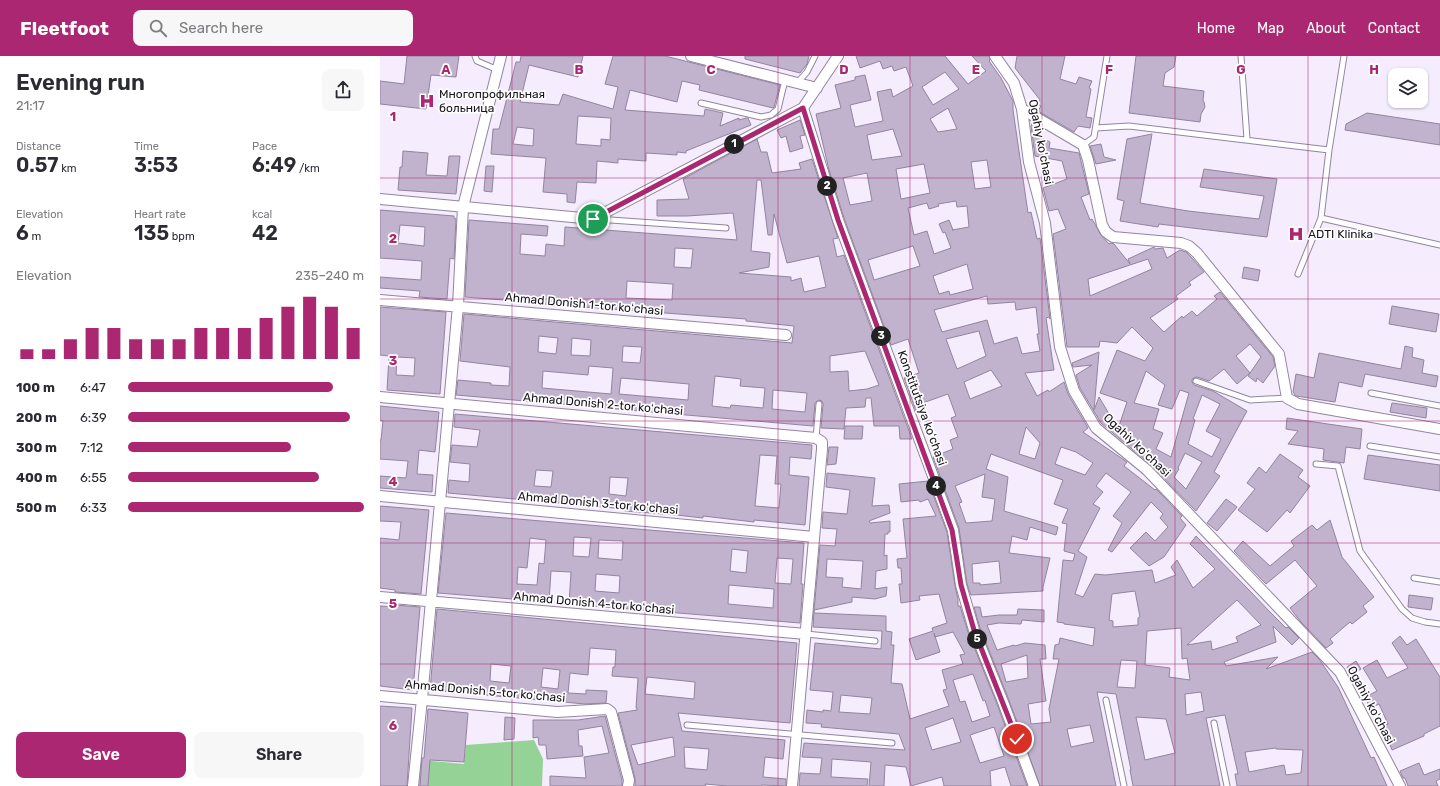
<!DOCTYPE html>
<meta charset="utf-8">
<style>
body{margin:0;font-family:Rubik,sans-serif;background:#f7f7f7;color:#2b2b33;height:100vh;display:flex;flex-direction:column;font-size:15px;white-space:nowrap}
*{box-sizing:border-box;margin:0}
p{font-size:13px;color:#7c7c81}
.icon{flex:none;width:22px;height:22px;fill:none;stroke:currentColor;stroke-width:2;stroke-linecap:round;stroke-linejoin:round}
.map{position:relative;flex:1;overflow:hidden}
.sheet{display:flex;flex-direction:column;background:#fff;width:380px}
.sheet>*{flex:none}
.fabs{position:absolute;left:1008px;top:12px;display:grid;gap:8px}
.fabs a{display:grid;place-items:center;width:40px;height:40px;border-radius:8px;background:#fff;box-shadow:0 1px 3px #0004;font-size:20px}
.pin{position:absolute;display:grid;place-items:center;width:34px;height:34px;color:#fff;margin:-17px;border:2px solid #fff;border-radius:50%;box-shadow:0 1px 4px #0007}
.km{position:absolute;width:20px;height:20px;margin:-10px;border-radius:50%;background:#222;color:#fff;font-size:11px;line-height:20px;text-align:center}
.round{display:grid;place-items:center;flex:none;width:42px;height:42px;border-radius:8px;background:#f7f7f7}
.summary{display:flex;align-items:center;justify-content:space-between;height:68px;padding:0 16px}
h1{font-size:22px;font-weight:600;line-height:30px}
.metrics{display:grid;grid-template-columns:repeat(3,1fr);gap:6px;height:68px;padding:4px 16px}
.metrics div{display:grid;align-content:center}
.metrics b{font-size:20px;font-weight:600}
.metrics small{font-size:11px;font-weight:400}
.metrics p{font-size:11px}
.chart{height:112px;padding:8px 16px}
.chart p{display:flex;justify-content:space-between}
.chart svg{width:100%;height:72px;margin-top:4px;stroke:#ab2771;stroke-width:6}
.primary-button{display:flex;gap:8px;margin-top:auto;padding:8px 16px}
.primary-button a{flex:1;height:46px;border-radius:8px;background:#ab2771;color:#fff;font-size:16px;font-weight:600;line-height:46px;text-align:center}
.primary-button a+a{background:#f7f7f7;color:#2b2b33}
ul{padding:0 16px;list-style:none;font-size:13px}
li{display:grid;grid-template-columns:64px 48px 1fr;align-items:center;height:30px}
li i{height:10px;border-radius:5px;background:#ab2771}
header{display:flex;align-items:center;gap:24px;box-sizing:border-box;height:56px;padding:0 20px;background:#ab2771;color:#fff}
header strong{font-size:19px}
nav{display:flex;gap:22px;margin-inline-start:auto;font-size:14px}
.search{width:280px;height:36px;background:#f7f7f7;display:flex;align-items:center;gap:10px;box-sizing:border-box;padding:0 14px;border-radius:8px;color:#7c7c81;font-size:15px}
main{display:flex;flex:1;min-height:0}
.map>svg:first-child{display:block}
.green{fill:#95d296}
.building{fill:#c1b3ce;stroke:#92849e;fill-rule:evenodd}
.lines{fill:none;stroke-linecap:round;stroke-linejoin:round}
.service-casing{stroke:#92859f;stroke-width:7}
.minor-casing{stroke:#92859f;stroke-width:12}
.service{stroke:#fff;stroke-width:5}
.minor{stroke:#fff;stroke-width:10}
.route-casing{stroke:#fff;stroke-width:8}
.route{stroke:#ab2771;stroke-width:5}
.grid{fill:none;stroke:#ab2771;stroke-width:1;stroke-opacity:0.55}
.labels{text-anchor:middle;dominant-baseline:central;stroke-width:3.5;stroke-linejoin:round;paint-order:stroke}
.poi-label{font-size:12px;fill:#17121c;stroke:#fefefe;text-anchor:start}
.street-label{font-size:12px;fill:#17121c;stroke:#fefefe}
.grid-label{font-size:13px;text-anchor:middle;font-weight:bold;fill:#ab2771;stroke:#fefefe;stroke-width:3.5;stroke-linejoin:round;paint-order:stroke}
</style>
<header>
<strong>Fleetfoot</strong>
<div class="search"><svg class="icon" aria-label="search" viewBox="0 0 24 24"><circle cx="10" cy="10" r="6"/><path d="M15 15l6 6"/></svg>Search here</div>
<nav><a>Home</a><a>Map</a><a>About</a><a>Contact</a></nav>
</header>
<main>
<section class="sheet">
<div class="summary"><div><h1>Evening run</h1><p>21:17</p></div><a class="round"><svg class="icon" aria-label="share" viewBox="0 0 24 24"><path d="M12 15V3M7 8l5-5 5 5M5 13v7h14v-7"/></svg></a></div>
<div class="metrics">
<div><p>Distance</p><b>0.57<small> km</small></b></div>
<div><p>Time</p><b>3:53</b></div>
<div><p>Pace</p><b>6:49<small> /km</small></b></div>
</div>
<div class="metrics">
<div><p>Elevation</p><b>6<small> m</small></b></div>
<div><p>Heart rate</p><b>135<small> bpm</small></b></div>
<div><p>kcal</p><b>42</b></div>
</div>
<div class="chart"><p><span>Elevation</span>235–240 m</p>
<svg viewBox="0 0 160 44" preserveAspectRatio="none"><path d="M5 44V38M15 44V38M25 44V32M35 44V25M45 44V25M55 44V32M65 44V32M75 44V32M85 44V25M95 44V25M105 44V25M115 44V19M125 44V12M135 44V6M145 44V12M155 44V25"/></svg>
</div>
<ul>
<li><b>100 m</b>6:47<i style="width:87%"></i></li>
<li><b>200 m</b>6:39<i style="width:94%"></i></li>
<li><b>300 m</b>7:12<i style="width:69%"></i></li>
<li><b>400 m</b>6:55<i style="width:81%"></i></li>
<li><b>500 m</b>6:33<i style="width:100%"></i></li>
</ul>
<div class="primary-button"><a>Save</a><a>Share</a></div>
</section>
<div class="map">
<svg width="1060" height="730" viewBox="0 0 1060 730">
<rect width="100%" height="100%" fill="#f5ecfe"/>
<path class="green" d="M154,684l9,19 -1,27h-123l2,-26 43,4 2,-19z"/>
<path class="building" d="M27,0h52l-3,21 -25,-2 -5,34 -46,-5v-23l24,3z
M141,0h62l-5,21 -49,-12 -9,37 39,3 4,-11 50,15 5,-22 -13,-3 8,-28h52l115,29 -6,22 -1,1 -74,-18 1,-5 -18,-4 -5,21 -47,-12 -5,20 79,6 1,-7 18,4 -3,13 19,-8v2l7,-2h2l3,7 -65,26v2l-9,-1v3l-31,-2v8l-28,-2v4l-21,-2 -1,22 -19,-1 -2,21 -8,-1v-8l-24,-2 3,-34 -55,-4 2,-25h6l17,-67h4zM198,60l33,2 -1,22 -9,-1v7l-25,-2zM137,71l17,2 -1,17 -20,-2z
M365,0h64l-2,8 -7,9 -55,-14z
M476,0h89l23,28 18,-13 -14,-15h17l1,4 -1,1 12,17 12,23v9l15,103 3,-1 6,27 3,-1 10,81 -1,-2 -3,1 8,52 -29,3 12,23 11,-6 1,2 15,-10 4,12 20,34 -5,4 44,30 -3,4 31,24 1,-1 26,27 -2,2 6,7 -22,32 -15,9 -19,-18 16,-16 9,9 13,-14 -8,-9 3,-4 -12,-12 -39,50 -4,-2 14,-27 -9,-7 18,-24 -25,-19 -10,13 7,6 -10,12 7,4 -22,43 9,6 -12,37 8,3 12,-23 10,1 47,-5 3,13 21,-8 -5,-8 6,-7 16,28 22,-19 -25,-25 6,-8 52,53 23,24 15,15 2,-1 11,11 -7,7 -19,-19 3,16 -52,20 2,4 52,-9 -12,12 46,-17 7,7 19,28 33,71 3,-1 13,29h-150l-2,-12h3l-13,-59 -19,3 14,68h-87l-3,-16h1l-15,-76 -19,-2 19,94h-76l-31,-86 -29,-72 -6,-21h6l2,10 17,-2h18l1,-6 26,1v12l-22,-2 -1,4 -22,-1 -12,2 10,25 17,-5 1,1 10,-3 20,2 1,14h-6l6,42 -18,3 3,20 20,-2 -2,-13 10,-50h-6l2,-14 4,-1 1,-6 33,8 2,-18 -31,-4v-1l-7,-1 6,-62 10,1 2,-7 -11,-3 3,-27 -5,-1 6,-14 -14,-5 9,-24 -72,-26 -5,15 22,8 -4,34 54,16 -2,8 -26,-8 -3,13 -15,-4 -3,17 41,5 -7,29v4l-72,4 -4,-11 -8,-56 -26,-71 20,-8 -3,-9 8,-3 -7,-19 5,-2 -8,-22 -28,10 2,5 -6,2 -12,-33 15,-5 -11,-34 -17,6 -47,-127 -15,-48 -13,-56 25,-6 -6,-23 20,-5v-3l10,-2 6,25 -21,5 5,22 28,-6 -6,-29 14,-3 2,8 20,-11 -7,-19 -12,4 -2,-5 -9,3 -3,-8 -20,7zM565,16l14,17 -26,16 -11,-18zM568,52l9,21 -19,3 -8,-13zM513,73l9,27 -30,4 -5,-25zM607,104l4,27 -16,2 -4,-27zM544,108l6,29 -29,6 -5,-30zM487,117l5,28 -22,4 -7,-27zM576,145l1,6 10,-1 2,21 -17,3h1l-4,-10 -10,4 4,9 2,-1 6,16 -17,6 -7,-23 -13,4 -6,-27 19,-5 2,6 10,-3 -1,-2zM533,190l7,20 -46,14 -6,-20zM587,208l6,25 -23,6 -1,-4 -10,3 -6,-18zM607,240l1,8 27,-2 1,8 20,-3 3,27h-2l3,17 -18,3 -5,-17 -23,7 -7,-24 -45,12 -8,-22zM599,275l7,25 -29,13 -11,-30zM611,314l11,16 -32,13 -6,-17zM646,371l14,16 -5,16 -16,-5zM681,391l15,5 17,11 -8,12 -30,-11zM605,418l-3,23 13,2 -3,22 -26,2 -7,-20 3,-1 -7,-16zM619,505l2,22 -21,2v-2h-7l-1,-19zM755,535l5,26 -2,1v7l-25,2v-6l-4,-1 3,-26zM857,544l24,25 -25,12 2,5 -26,8 -1,-9 -24,4zM801,572l1,31 5,-1 3,22 -21,-3 1,-9 -25,-3 2,-34zM647,599l1,23 -22,4 -5,-18zM741,604l16,1 -2,27 -18,-1zM821,636l3,19 -18,4 -1,-21zM756,661l30,2 9,34 -30,7zM710,669l4,17 -23,5 -4,-18zM896,692v1l27,1 -2,23 -15,2 -2,-10 -35,7 -4,-20z
M637,0h48l-5,23 16,5 3,-7 13,4 -3,7 2,1 -5,28 6,1 -2,10 -12,-2 -4,6 -36,-21 3,-5 -4,-2 3,-4 -25,-32z
M756,0h40l-2,11 -9,6 -2,13 41,5 -1,9 1,2 1,5 -4,7 -1,8 -71,-9z
M987,57l73,11v21l-95,-15 1,-6z
M420,64l5,15 -5,1 3,12 -13,4 -4,-16 -5,2 -4,-8z
M652,67l7,4 1,10 10,5 -1,6 30,5 10,41 -8,3 9,23 2,-1 9,16 8,9 2,-1 3,1 16,20 -2,-5 26,-12 1,2 8,-1 4,10 13,-8 6,2 6,6 12,14 -15,10 2,3 -15,11 2,3 -28,19 14,14 18,-16 1,2 9,-7 5,5 20,-17 -3,-3 6,-4 53,65 2,9 -12,17 -6,-5 -1,4 -8,-6 13,-19 -11,-13 -14,12 14,17 -13,11 -13,-15 -15,12 -12,-4 -5,2v3l2,3 19,6 34,20 -33,61 6,4 -24,35 -46,-47 -49,-41 -21,-35 -4,-13 16,-10 -19,2 -1,-4 27,-11 -5,58 5,-13 19,32 9,-27 -27,-9 17,-43 28,11 8,-13 -21,-21 -15,16 -17,-2 -1,6h-32l-14,-113 13,-5 -8,-20 -9,2 -6,-23 24,-9 -5,-18 -27,-5 -4,-30zM768,203l4,10 -62,27 -2,-17zM766,315l19,14 -7,20 14,4 8,-19 9,3 -18,64 -15,-8 7,-16 -10,-4 6,-20 -25,-6zM822,339l18,9 -14,27 15,8 -9,18 -24,-13 7,-24 -2,-1zM805,397l17,9 -16,27 -12,-12 5,-8 -1,-1z
M772,78l-12,69 48,8 71,8 5,-23 -64,-9 4,-18 73,10 -10,58 -108,-13 -1,3 -38,-6 4,-20 -7,-2 10,-60z
M377,83l4,13h6l5,21 29,-4 -2,-6 13,-4 26,79 -5,1 4,18 7,-2 68,184h-12l-1,-13h-25l-3,-28h-5l-1,9 -19,1 -2,21 -23,-1 2,-24 -1,-3 -3,-1 -4,3 -2,23 -357,-31 2,-15 33,3v2l18,1 1,-19 -50,-6 4,-47 328,29 2,-17 -48,-5v-2l-230,-17v-1l-51,-4 4,-77 79,6 -1,10 -26,-2 -1,20 25,2 1,-12 18,2 1,-19 172,13 -4,-27 -46,3h-30v-16l32,-1 -6,-20zM377,124h4l7,55h4l2,-21 13,49 32,-7 7,31 -22,5 -3,-14 -10,3v-4l-52,-4 30,-6 1,-14 -19,-2zM295,192l18,1 -2,19 -17,-1zM247,225l46,3 -1,16 -46,-2zM159,280l19,2 -2,16 -18,-2zM192,282l19,2 -1,16 -19,-1zM243,290l19,1 -2,16 -18,-1zM485,295l14,34 -12,4 -18,2 -1,-20 -18,1v-16zM209,310l24,2 -2,26 -69,-6 1,-17 45,4zM335,320l26,3 -1,7 25,2 -2,20 -32,-3 -1,3 -18,-2zM241,322l68,6 -1,16 -69,-6zM393,334l34,3 -2,19 -33,-3z
M721,88l3,13 12,3 -20,4 -6,-18z
M23,95l25,2 -2,22 21,1 2,-20h11l-4,38 -58,-4 2,-23h2z
M106,110h8l-2,26 -8,-1z
M0,154l74,6v2l2,1 -2,40 -4,-1 -3,41 -28,-2 1,-6 -40,-3v-11l41,3 1,-19 -42,-3zM20,169l25,2 -1,19 -26,-3z
M864,211l16,3 -2,11 -16,-3z
M1012,250l47,8 -3,18 -47,-8z
M0,251l66,5 -6,82 -53,-4 2,-34 -9,-1zM17,301l18,1 -1,18 -18,-1z
M1025,290l8,2 -1,9 12,3 -2,13 16,3 -2,11 -71,-13 -3,13 -23,-5 -4,20 -39,-6 -3,-4 3,-18 18,4 5,-25 82,16z
M1012,347l35,5 -1,10 -36,-6z
M0,350l59,6 -4,40 -16,-2 -2,24 16,1 -1,17 -52,-4v-12l26,2 2,-17 -28,-2v-19h1l2,-19 -3,-1z
M75,358l357,31 -1,14 -21,-2 -1,18 20,2 -4,48 -51,-5v2l-51,-6v2l-27,-3 -51,-4v-2l-177,-16 1,-13 20,2 1,-18 -20,-2 2,-17 25,2 3,-17 -26,-3zM380,399l17,1 -2,28h6l-2,24 -24,-2zM156,414l17,1 -2,16 -17,-1zM230,421l18,1 -2,18 -17,-2z
M907,362l75,11 -2,20 -14,-2 -2,16 -21,-3 1,-11 -36,-5 10,-13 -12,-2z
M465,370h18l-1,13h-18z
M449,391h9l-2,17 -9,1z
M900,398l23,16 -5,7 12,9 -20,27 -3,-3 -20,22 -29,-22 17,-21 -8,-6 12,-16 7,6z
M988,399l72,10v26l-76,-12z
M447,417l48,5 -3,28 17,-1 1,8 -21,8 1,2 20,-2v11h-2v2h-3l-1,22 3,-1v14l-11,2 -1,18 12,-2 -1,9 -11,3 -23,-2v5l-38,8 6,-65 15,1 2,-17 -15,-1 1,-16 24,2 3,-24 -24,-3zM447,503l36,2 -2,28 -19,-2 1,-9 -17,-1z
M548,425l19,51 8,54 3,13v7h2l8,26 29,72 30,82h-16l-6,-19 -15,4 1,15h-47l-2,-9 -31,9 -5,-19 -21,-2 -1,21h-15l2,-24 -39,-3 -1,18 37,2 -1,7h-68l1,-13 20,1 2,-16 -20,-1 2,-14 101,7 -6,-16 -78,-7 1,-3 -16,-1 1,-13 16,2v-2l8,1 2,-19 -23,-2 5,-47 66,6 1,-18 -69,-4 1,-17v3l72,3v15l6,1 -1,13h3l-3,38 11,1 8,35 39,-13 -6,-16 4,-1 -5,-19 21,-6 -3,-9 5,-1 -12,-22 -18,5 -1,-4 6,19 -24,8 -7,-21 24,-8 -1,-3 15,-5 -8,-29 -20,2 1,4 -19,3 -2,-19h3l-1,-16h-3l-1,-9 10,-1 -4,-39 33,-3 -8,-17 -8,3 -1,-2 -18,2 -2,-18zM593,618l10,27 2,-1 5,16 -18,6 -7,-21 -5,1 -7,-22zM461,639l31,3 -2,16 -31,-2zM573,662l8,24 -29,8 -7,-22zM614,671l10,29 -24,7 -10,-28z
M846,443l11,8 -20,24 -10,-8z
M0,450l49,4 -8,84 -26,-2v-2l-15,-2v-50l19,2 2,-18 -21,-1z
M66,457l358,30 -3,41h2l-3,39 -231,-19 2,-32 -20,-1 -2,31 -111,-9zM194,481l17,1 -2,19 -16,-1zM150,482l16,2 -2,24 -5,-1 -2,22 -20,-1 1,-17 9,1zM219,484l24,1 -1,19 -24,-2zM352,493l16,2 -2,22 -16,-2zM397,502l16,1 -2,25 -16,-1zM216,518l24,2 -1,17 -24,-2zM349,529l45,4 -1,19 -45,-4z
M950,464l12,37 32,40 -11,9 4,6 -15,12 -2,-2 -20,17 3,4 -7,5 -25,-26 -11,-14 27,-22 -22,-26 -29,24 -32,-33 9,-10 27,25 24,-20 -3,-5 21,-16 5,5z
M1029,539l24,3 -2,12 -23,-3z
M15,549l25,2 -7,83 -33,-4v-80l15,1z
M57,553l360,34 -7,80 -112,-10 4,18 103,9 -2,19 -18,-2 -2,20 23,2v7l-24,-1v1h-34l-23,-2 1,2h-71v-8l-17,-65 19,-3v-2h-1l2,-30 -26,-2 1,-9h2l1,-17 -26,-2 -2,27 -18,-2 -2,20 18,1v-4l21,1 -1,12 -21,1 -155,-14zM111,608l20,2 -2,17 -19,-2zM163,612l17,2 -2,19 -17,-2zM267,621l48,5 -1,17 -49,-5zM293,681l2,19 -37,9 -7,-20zM304,691l25,2 -2,21 -22,-2z
M1020,580l7,9 9,-6 24,38v49l-16,8v2l-32,14 -10,-24 6,-2 -9,-20 -9,4 -5,-11 12,-6 -14,-23 14,-8 10,18 21,-10 -16,-25z
M976,605l5,8 -9,6 -5,-8z
M0,650l32,2 -5,78h-27z
M48,653l40,4 -4,49 -34,-2 -2,26h-8l2,-28h2z
M225,660l17,64v6h-72v-10l36,2 -2,-21 25,-4 -7,-27 -24,4 1,16h3l1,10 -36,3 -1,-14h-7l-1,-8 -5,1v-18h45z
M125,661l10,1 -1,21 -10,1z
M1039,707l5,12 16,-6v10l-4,2 2,5h-30l-3,-8h-2l-3,-7z"/>
<g class="lines">
<g class="service-casing">
<path id="service" d="M95,0l2,5 21,9
M861,0l6,83
M417,27l10,-11 8,-16
M321,47l60,14 10,-2 7,-6 7,-29
M716,72l33,-2 200,24
M703,89l11,-8 13,-81
M941,162l119,27
M216,163l130,9
M918,218l23,-56 8,-68 15,-94
M816,325l54,19 37,-2
M991,337l69,13
M436,382l3,-34
M990,390l70,11
M936,408l22,2 22,85 42,58 10,9 13,4 15,2
M1034,522l26,4
M426,578l69,7
M726,644l18,86
M834,667l13,63
M307,669l205,18"/>
</g>
<g class="minor-casing">
<path id="minor" d="M311,0l126,32
M615,0l19,27 8,26 7,53 16,61 15,124 14,44 22,37 51,42 193,202 60,114
M423,52l35,112 115,310 8,55 13,45 29,72 31,84
M642,53l61,36 5,15 14,65 4,7 7,5 68,6 8,3 8,7 82,101 8,44 11,6 142,25
M0,143l213,20 210,-111 35,-52
M0,244l406,35
M0,341l436,41 6,4v7l-30,337
M0,440l434,41
M0,541l426,37
M0,640l177,16 50,-3 4,3 18,68 -1,6
M33,730l9,-87 36,-393 5,-99 38,-151"/>
</g>
<use href="#service" class="service"/>
<use href="#minor" class="minor"/>
</g>
<g class="lines">
<g class="route-casing">
<path id="route" d="M213,163l210,-111 35,112 114,310 9,55 13,45 43,109"/>
</g>
<use href="#route" class="route"/>
</g>
<path class="grid" d="M132,0v730M265,0v730M398,0v730M530,0v730M662,0v730M795,0v730M928,0v730M0,122h1060M0,243h1060M0,365h1060M0,487h1060M0,608h1060"/>
<defs>
<g id="hospital-bare" transform="scale(1.2)"><path d="M-5-5h3v3.5h4V-5h3V5h-3V1.5h-4V5h-3Z" fill="#ab2771" stroke="#fefefe" stroke-width="2.5" paint-order="stroke"/></g>
</defs>
<g fill-rule="evenodd">
<use href="#hospital-bare" x="47" y="45"/>
<use href="#hospital-bare" x="916" y="178"/>
</g>
<g class="labels">
<g class="poi-label">
<text x="59" y="38">Многопрофильная<tspan x="59" dy="14">больница</tspan></text>
<text x="928" y="178">ADTI Klinika</text>
</g>
<g class="street-label">
<text transform="translate(661 86) rotate(79)">Ogahiy koʻchasi</text>
<text transform="translate(204 248) rotate(5)">Ahmad Donish 1-tor koʻchasi</text>
<text transform="translate(223 348) rotate(5)">Ahmad Donish 2-tor koʻchasi</text>
<text transform="translate(542 352) rotate(70)">Konstitutsiya koʻchasi</text>
<text transform="translate(757 389) rotate(43)">Ogahiy koʻchasi</text>
<text transform="translate(218 447) rotate(5)">Ahmad Donish 3-tor koʻchasi</text>
<text transform="translate(214 547) rotate(5)">Ahmad Donish 4-tor koʻchasi</text>
<text transform="translate(105 635) rotate(5)">Ahmad Donish 5-tor koʻchasi</text>
<text transform="translate(991 649) rotate(62)">Ogahiy koʻchasi</text>
</g>
</g>
<g class="grid-label">
<text x="66" y="18">A</text>
<text x="199" y="18">B</text>
<text x="331" y="18">C</text>
<text x="464" y="18">D</text>
<text x="596" y="18">E</text>
<text x="729" y="18">F</text>
<text x="861" y="18">G</text>
<text x="994" y="18">H</text>
<text x="13" y="65">1</text>
<text x="13" y="187">2</text>
<text x="13" y="309">3</text>
<text x="13" y="430">4</text>
<text x="13" y="552">5</text>
<text x="13" y="674">6</text>
</g>
</svg>
<div class="fabs">
<a><svg class="icon" aria-label="layers" viewBox="0 0 24 24"><path d="M12 4l9 5-9 5-9-5zM3 14l9 5 9-5"/></svg></a>
</div>
<div class="pin" style="left:213px;top:163px;background:#1e9e55"><svg class="icon" aria-label="arrive" viewBox="0 0 24 24"><path d="M6 21V4h12l-3 4 3 4H6"/></svg></div>
<div class="pin" style="left:637px;top:683px;background:#d93025"><svg class="icon" aria-label="check" viewBox="0 0 24 24"><path d="M5 12l5 5 9-10"/></svg></div>
<b class="km" style="left:354px;top:88px">1</b>
<b class="km" style="left:447px;top:130px">2</b>
<b class="km" style="left:501px;top:280px">3</b>
<b class="km" style="left:556px;top:430px">4</b>
<b class="km" style="left:597px;top:583px">5</b>
</div>
</main>
